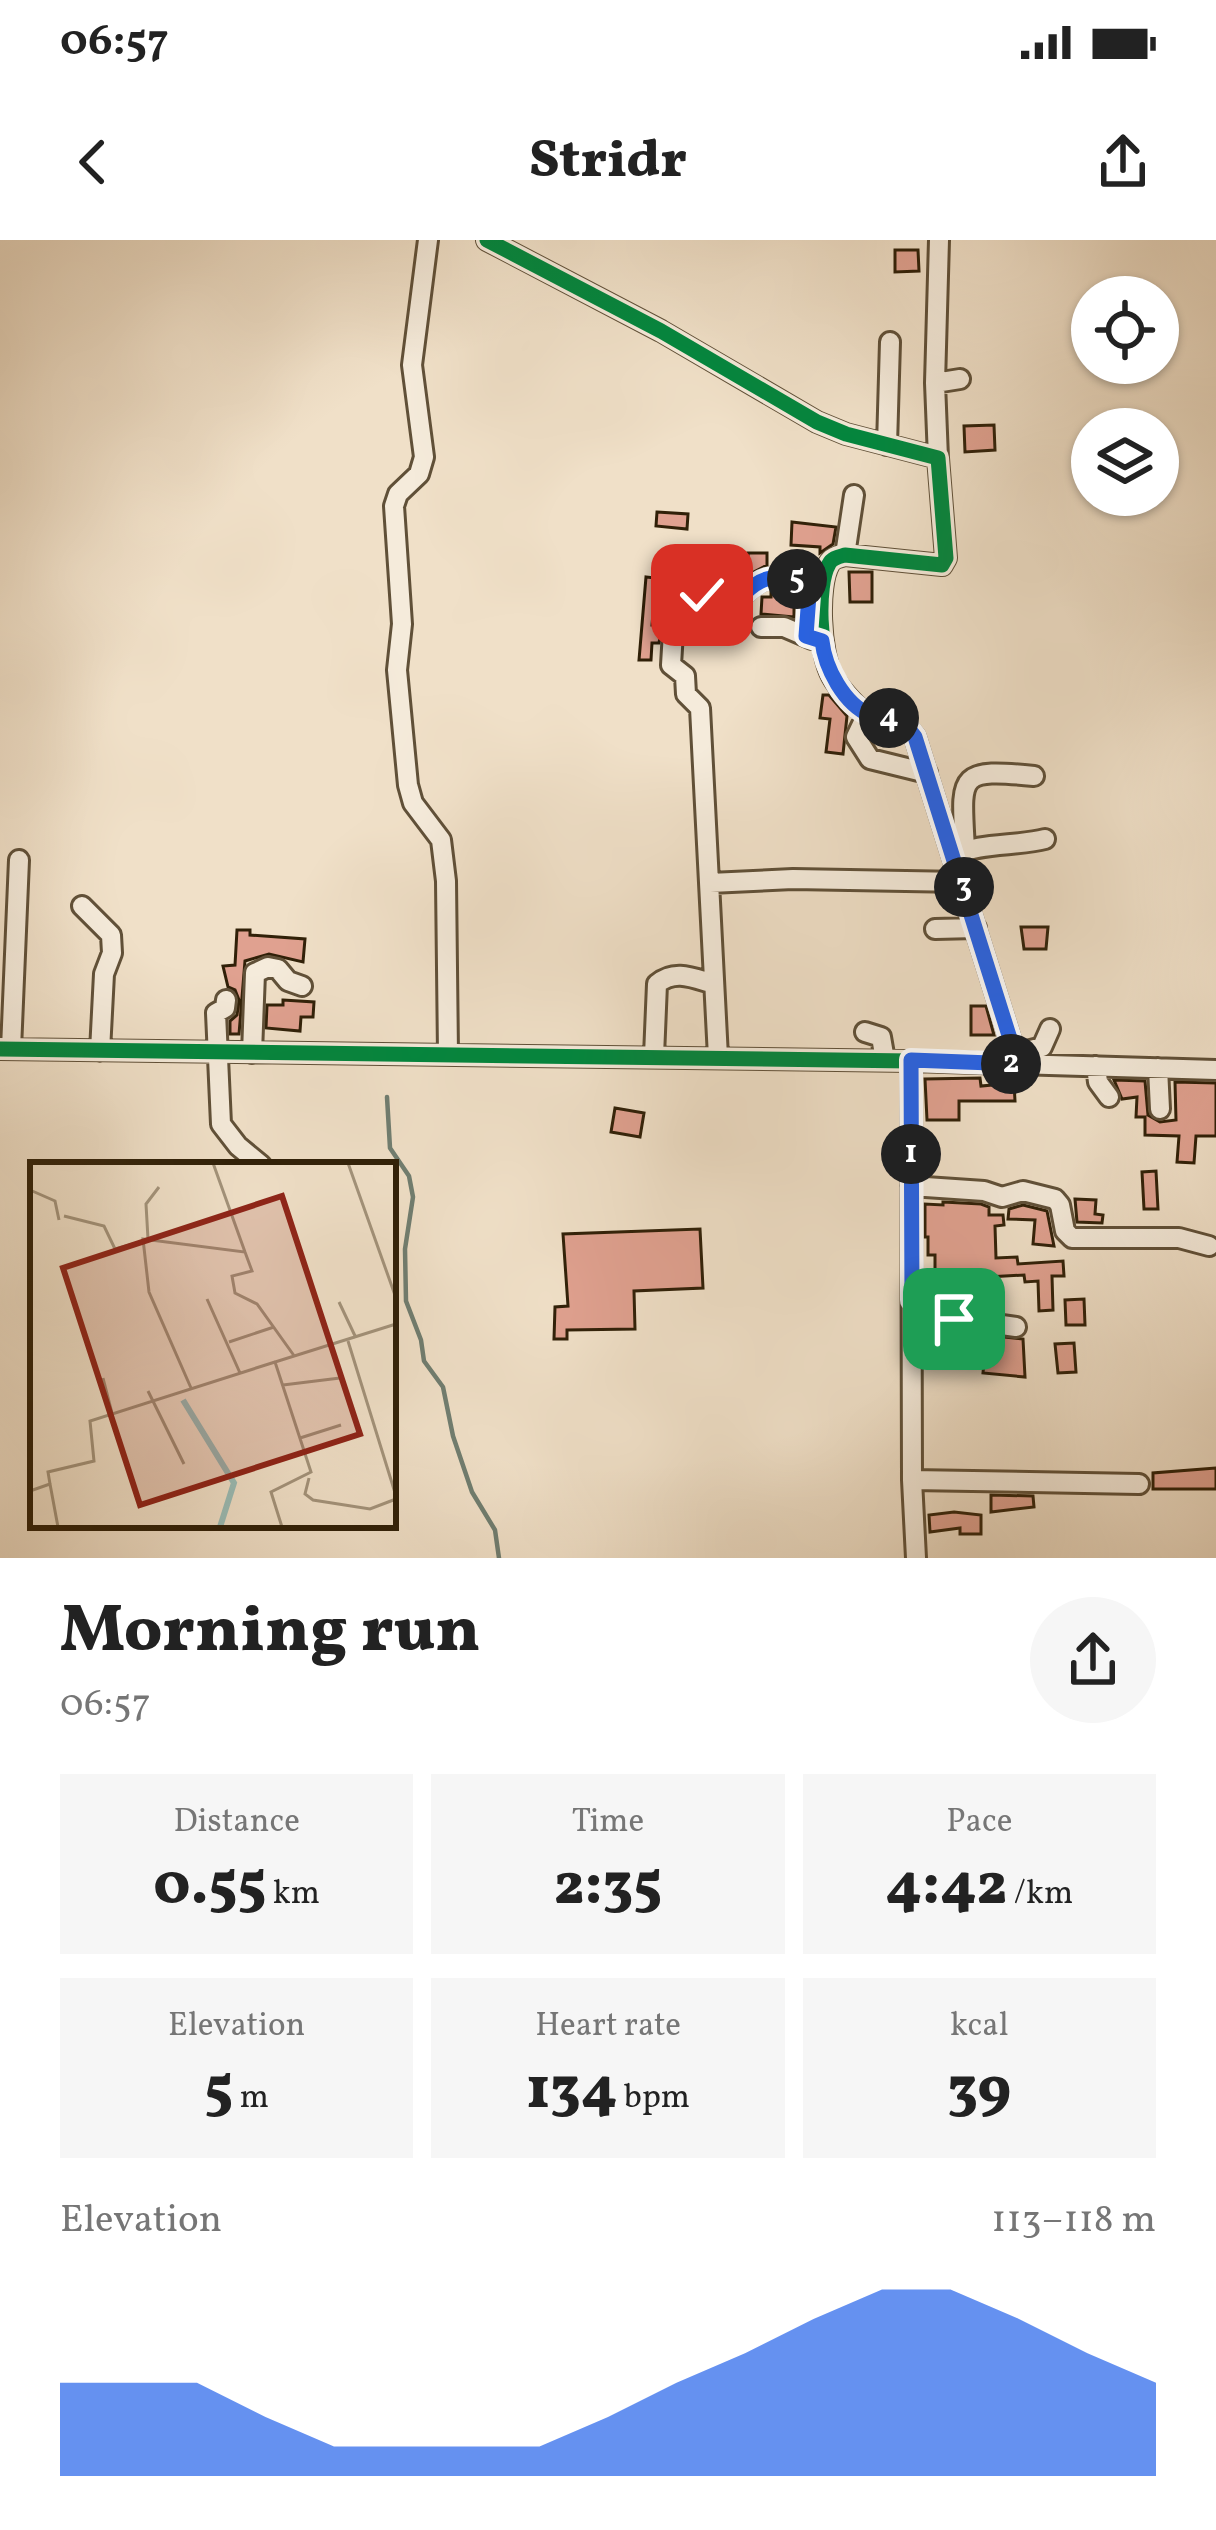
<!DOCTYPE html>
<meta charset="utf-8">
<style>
body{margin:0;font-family:Vollkorn,serif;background:#f6f6f6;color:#222;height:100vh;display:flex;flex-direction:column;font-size:45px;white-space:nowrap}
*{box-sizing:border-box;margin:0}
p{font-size:39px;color:#767676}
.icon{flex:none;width:66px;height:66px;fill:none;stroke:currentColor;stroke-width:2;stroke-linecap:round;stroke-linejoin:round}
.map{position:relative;height:1318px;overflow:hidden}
.side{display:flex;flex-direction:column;background:#fff;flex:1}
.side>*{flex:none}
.controls{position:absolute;left:1071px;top:36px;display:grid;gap:24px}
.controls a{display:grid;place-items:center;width:108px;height:108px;border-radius:50%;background:#fff;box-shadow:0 3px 9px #0004;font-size:60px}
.pin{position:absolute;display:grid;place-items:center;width:102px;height:102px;color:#fff;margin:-51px;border-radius:24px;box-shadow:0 6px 18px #0006}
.km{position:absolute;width:60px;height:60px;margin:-30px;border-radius:50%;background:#222;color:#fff;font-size:33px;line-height:60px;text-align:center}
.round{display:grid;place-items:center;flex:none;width:126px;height:126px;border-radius:63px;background:#f6f6f6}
.head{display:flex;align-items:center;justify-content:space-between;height:204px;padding:0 60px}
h1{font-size:66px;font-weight:800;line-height:90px}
.figures{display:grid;grid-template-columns:repeat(3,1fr);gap:18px;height:204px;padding:12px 60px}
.figures div{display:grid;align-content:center;border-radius:0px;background:#f6f6f6;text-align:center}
.figures b{font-size:60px;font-weight:800}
.figures small{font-size:33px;font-weight:400}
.figures p{font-size:33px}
.chart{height:336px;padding:24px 60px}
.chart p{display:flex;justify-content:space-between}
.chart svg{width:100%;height:216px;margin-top:12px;fill:#2563eb;opacity:.7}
.status{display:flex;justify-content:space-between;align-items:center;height:84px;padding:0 60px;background:#fff;direction:ltr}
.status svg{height:33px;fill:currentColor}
header{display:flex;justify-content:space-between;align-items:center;height:156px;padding:0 60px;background:#fff;font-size:54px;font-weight:800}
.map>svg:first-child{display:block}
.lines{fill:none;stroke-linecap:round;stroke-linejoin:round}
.stream{stroke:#707e71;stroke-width:4.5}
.building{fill:#e0a190;stroke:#302008;stroke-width:3}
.minor-casing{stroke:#605038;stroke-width:24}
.minor{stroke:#f5ebdb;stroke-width:18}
.cycleway-casing{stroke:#f5ebdb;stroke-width:22}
.cycleway{stroke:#00873e;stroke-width:15}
.route-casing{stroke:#fff;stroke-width:24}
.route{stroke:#2563eb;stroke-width:15}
.inset-river{fill:none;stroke:#9abdb7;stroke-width:6}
.inset-road{fill:none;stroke:#a3937b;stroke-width:3}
.view{fill:#8f2418;fill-opacity:0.15;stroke:#8f2418;stroke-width:6}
.inset-edge{fill:none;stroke:#302008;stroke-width:6}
</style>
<div class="status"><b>06:57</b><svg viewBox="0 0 49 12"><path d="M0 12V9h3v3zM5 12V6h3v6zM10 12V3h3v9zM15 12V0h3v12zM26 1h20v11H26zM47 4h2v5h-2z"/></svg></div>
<header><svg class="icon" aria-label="back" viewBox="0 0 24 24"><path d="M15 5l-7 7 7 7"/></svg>Stridr<svg class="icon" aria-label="share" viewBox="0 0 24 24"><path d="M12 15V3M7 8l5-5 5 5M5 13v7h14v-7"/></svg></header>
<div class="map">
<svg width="1216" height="1318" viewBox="0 0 1216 1318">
<rect width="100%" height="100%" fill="#f0e0c8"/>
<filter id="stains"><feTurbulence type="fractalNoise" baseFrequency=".00167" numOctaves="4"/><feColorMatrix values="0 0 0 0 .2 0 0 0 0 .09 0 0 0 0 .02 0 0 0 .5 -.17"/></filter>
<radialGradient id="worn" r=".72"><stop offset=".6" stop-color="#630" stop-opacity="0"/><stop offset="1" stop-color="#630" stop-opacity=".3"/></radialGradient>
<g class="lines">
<path class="stream" d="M387,857l3,51 19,28 4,21 -8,52 1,52 15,39 3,21 19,26 10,49 19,56 23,38 4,28"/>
</g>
<path class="building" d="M895,10h23l1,21 -24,1z
M994,185l1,25 -30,2 -1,-26z
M657,272l31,2 -1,15 -31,-3z
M792,282l44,5 -3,17 -13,9v-6l-29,-2z
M748,313h19v12l-36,19v-23h17z
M849,332h23v30h-22z
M646,337l10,1 -4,47h10l-3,18h-7l-1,17h-12z
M771,352l23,1v24l-33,-3 1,-17h9z
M823,455h6l18,21 -4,38 -17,-2 4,-33 -10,-1z
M1021,687h27l-2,22h-22z
M237,690h13v5l55,4 -2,23 -34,-8 -24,7 -6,73h-9v-13l7,-6 2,-15 -4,-10 -7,-3 -5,-21 12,-1z
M283,760l31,2 -1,15h-12l-1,14 -34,-3 1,-23h16z
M971,766h15l8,29h-23z
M980,838l1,8 33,-3 1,18h-56v19h-32l-2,-41z
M1114,840l31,1 3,34 12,7 16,-2 -1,-38 41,1v53h-20l-2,27 -17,-1 2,-26 -34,-1v-18h-9l1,-20 -15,2z
M615,868l29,5 -4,24 -29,-5z
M1156,931l2,38h-14l-2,-37z
M1075,959l21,1 -1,14 8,1 -1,8 -25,-1z
M943,962l38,2 8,3v8h14l1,10 -9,1 1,32 21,-1 1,7 45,-3 1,15h-12l1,34 -14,1 -1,-30 -13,1 -1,-7 -36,2v24l-23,1v4l-18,-3v-32h-12v-16h-7v-18h-3v-33l18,1z
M1023,965l24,6 7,35 -21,-2 2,-24 -27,-1 1,-10z
M700,989l3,59 -69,3 1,38 -68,1v9h-13l1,-32 13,-1 -5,-72z
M1084,1059l1,26h-19l-1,-25z
M949,1091l74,8 2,38 -42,-4 2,-22 -37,-3z
M1074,1103l2,29 -18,1 -3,-29z
M1216,1228v21h-63v-16z
M991,1255l42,1 1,11 -43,5z
M954,1272l27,3v19h-21v-6l-30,4 -1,-17z"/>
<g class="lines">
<g class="minor-casing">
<path id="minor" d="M428,0l-16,125 12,92 -5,17 -21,20 -4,12 8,118 -5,46 11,115 5,18 28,37 5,41 2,173
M487,0l174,91 156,91 29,12 92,24 8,100 -4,7 -97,-10c-7,2 -13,3 -16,9 -13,22 -9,90 3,112 6,11 21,28 31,36 11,7 25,6 37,7l15,18 103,327
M935,143l25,-4
M887,205l3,-103
M938,218l-3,-75 4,-143
M845,315l9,-60
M685,334l-3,11 6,8 51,6c22,-24 33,-25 66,-18l4,14 -3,41
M761,387h23l28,12
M673,392l-2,33 14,11 1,18 14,14 18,349
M867,474l-11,23 14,22 57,14
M965,609c-4,-74 -9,-81 69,-73
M958,615c16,-12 62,-9 87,-16
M710,643l83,-4 169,3
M82,666l29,29 1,18 -8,21 -4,77
M935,689l41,-1
M226,760l-1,8 -9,5 5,111 17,22 23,19
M865,792l16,5 4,23
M0,809l911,12
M11,809l8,-189
M252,813l3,-80 13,-6 10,2 10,12 14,5
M1015,814l27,-7 8,-18
M654,816l3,-72c18,-15 36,-6 57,0
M1096,826l2,16 11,15
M1158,828l2,41
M911,946l73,5 18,6 21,-6 32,8 5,6 5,26 7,7h107l30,8
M912,1060l33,17 71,10
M912,1240l227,4
M916,1318l-4,-78 -1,-419 305,9"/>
</g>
<use href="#minor" class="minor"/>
<g class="cycleway-casing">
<path id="cycleway" d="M487,0l174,91 156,91 29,12 92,24 8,100 -4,7 -97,-10c-7,2 -13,3 -16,9 -13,22 -9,90 3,112 6,11 21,28 31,36 11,7 25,6 37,7l15,18 103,327
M0,809l911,12"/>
</g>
<use href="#cycleway" class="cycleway"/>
</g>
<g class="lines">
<g class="route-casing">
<path id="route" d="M702,355l37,4c21,-23 33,-25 66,-18l4,14 -3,41 16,5c3,27 22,63 48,74 9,4 20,3 30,3l15,19 103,327 -107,-4 1,240 42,19"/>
</g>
<use href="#route" class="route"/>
</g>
<g transform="translate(30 922)">
<rect width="366" height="366" fill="#f0e0c8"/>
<path class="inset-river" d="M153,238l51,83 -14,44"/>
<path class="inset-road" d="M183,1l32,89M318,1l48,135M0,28l25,11 4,19M34,54l40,10 11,23 25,-7M118,77l-2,-35 13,-17M177,137l33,74M309,140l17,36M318,179l48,155M199,180l45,-15M73,216l9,35M253,223l57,-7M161,226l-42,-96 -6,-53 102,13 7,19 -20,5 3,17 22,11 38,53M118,229l36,73M270,276l41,-13M279,316l-4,16 8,6 57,9 26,-10M20,322l8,43M0,329l20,-7 -2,-12 46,-11 -4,-40 185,-59M252,365l-11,-35 40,-20 -36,-110 121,-38"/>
<path class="view" d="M252,34l78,238 -220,71 -77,-237z"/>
<rect width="366" height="366" class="inset-edge"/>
</g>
<rect width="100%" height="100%" filter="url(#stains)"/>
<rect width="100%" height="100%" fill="url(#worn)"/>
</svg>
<div class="controls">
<a><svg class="icon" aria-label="locate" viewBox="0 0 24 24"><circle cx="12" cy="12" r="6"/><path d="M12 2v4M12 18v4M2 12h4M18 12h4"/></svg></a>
<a><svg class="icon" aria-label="layers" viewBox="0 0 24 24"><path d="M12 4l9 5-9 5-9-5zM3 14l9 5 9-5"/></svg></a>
</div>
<div class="pin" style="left:954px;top:1079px;background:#1e9e55"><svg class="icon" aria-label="arrive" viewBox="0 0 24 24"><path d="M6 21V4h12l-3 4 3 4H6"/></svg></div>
<div class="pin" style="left:702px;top:355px;background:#d93025"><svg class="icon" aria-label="check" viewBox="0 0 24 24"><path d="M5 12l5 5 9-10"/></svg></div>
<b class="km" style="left:911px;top:914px">1</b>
<b class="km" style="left:1011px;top:824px">2</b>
<b class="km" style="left:964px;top:647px">3</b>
<b class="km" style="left:889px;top:478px">4</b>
<b class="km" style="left:797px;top:339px">5</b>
</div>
<section class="side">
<div class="head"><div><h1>Morning run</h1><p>06:57</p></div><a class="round"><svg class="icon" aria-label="share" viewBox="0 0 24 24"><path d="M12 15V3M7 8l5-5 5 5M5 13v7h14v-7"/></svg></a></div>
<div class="figures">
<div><p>Distance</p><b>0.55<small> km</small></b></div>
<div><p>Time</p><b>2:35</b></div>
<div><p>Pace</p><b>4:42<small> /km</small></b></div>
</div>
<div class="figures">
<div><p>Elevation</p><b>5<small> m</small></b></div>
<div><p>Heart rate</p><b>134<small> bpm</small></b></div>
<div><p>kcal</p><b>39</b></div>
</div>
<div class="chart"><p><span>Elevation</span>113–118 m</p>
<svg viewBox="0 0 160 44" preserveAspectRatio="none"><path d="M0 44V25L10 25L20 25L30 32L40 38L50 38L60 38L70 38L80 32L90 25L100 19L110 12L120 6L130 6L140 12L150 19L160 25V44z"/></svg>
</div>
</section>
